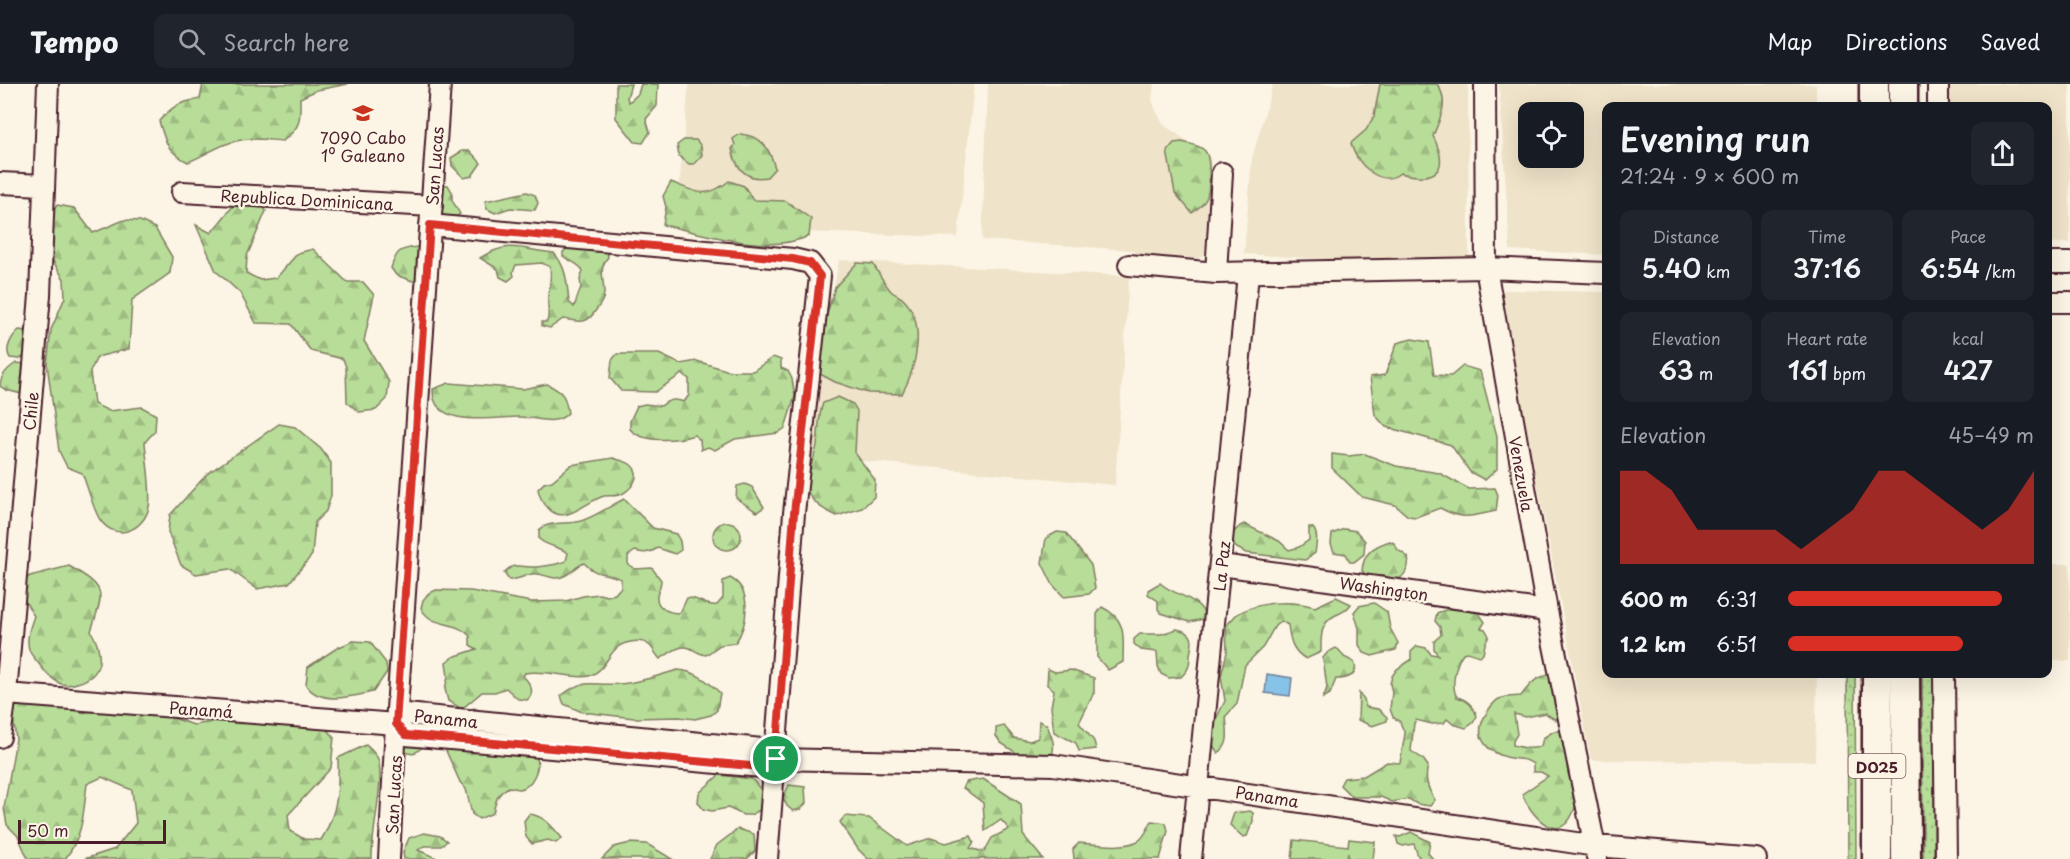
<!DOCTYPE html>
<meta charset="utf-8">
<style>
body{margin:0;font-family:"Playpen Sans",sans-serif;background:#20242c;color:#f1f3f6;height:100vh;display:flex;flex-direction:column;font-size:22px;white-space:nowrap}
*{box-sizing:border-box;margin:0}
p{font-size:20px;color:#9ea1a6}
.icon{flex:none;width:33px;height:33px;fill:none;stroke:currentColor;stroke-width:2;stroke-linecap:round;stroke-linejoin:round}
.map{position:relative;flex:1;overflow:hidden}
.details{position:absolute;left:1602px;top:18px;width:450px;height:576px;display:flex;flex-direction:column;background:#171b24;border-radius:12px;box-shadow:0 6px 24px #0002}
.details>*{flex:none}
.buttons{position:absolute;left:1518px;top:18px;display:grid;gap:12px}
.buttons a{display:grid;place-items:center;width:66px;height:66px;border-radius:12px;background:#171b24;box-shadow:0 6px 24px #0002;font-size:30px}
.scale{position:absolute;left:18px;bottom:15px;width:148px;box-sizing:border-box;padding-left:6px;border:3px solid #4a1f2b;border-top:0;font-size:16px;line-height:21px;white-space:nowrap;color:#4a1f2b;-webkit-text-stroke:4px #fcf5e5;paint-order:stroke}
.pin{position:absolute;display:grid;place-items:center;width:51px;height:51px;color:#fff;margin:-26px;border:3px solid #fff;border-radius:50%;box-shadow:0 2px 6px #0007}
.round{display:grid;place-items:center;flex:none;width:63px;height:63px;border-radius:12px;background:#20242c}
.overview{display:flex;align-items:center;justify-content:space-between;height:102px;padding:0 18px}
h1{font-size:33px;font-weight:600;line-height:45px}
.stats{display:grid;grid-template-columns:repeat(3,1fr);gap:9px;height:102px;padding:6px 18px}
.stats div{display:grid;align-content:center;border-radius:12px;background:#20242c;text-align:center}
.stats b{font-size:26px;font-weight:600}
.stats small{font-size:16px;font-weight:400}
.stats p{font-size:16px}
.chart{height:168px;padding:12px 18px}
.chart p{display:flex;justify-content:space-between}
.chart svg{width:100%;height:108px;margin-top:6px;fill:#d93025;opacity:.7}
ul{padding:0 18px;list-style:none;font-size:20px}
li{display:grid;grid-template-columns:96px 72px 1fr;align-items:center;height:45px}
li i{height:15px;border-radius:8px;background:#d93025}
header{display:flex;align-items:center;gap:36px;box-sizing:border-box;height:84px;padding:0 30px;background:#171b24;border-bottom:2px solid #363941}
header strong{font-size:28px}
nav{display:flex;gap:33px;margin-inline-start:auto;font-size:21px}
.search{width:420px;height:54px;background:#20242c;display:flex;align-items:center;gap:15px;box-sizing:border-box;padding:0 21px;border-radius:12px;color:#9ea1a6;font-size:22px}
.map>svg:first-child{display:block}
.built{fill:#efe3c9;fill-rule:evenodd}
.grass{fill:url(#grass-dots);stroke:#807e62;stroke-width:1.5}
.forest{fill:url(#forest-firs);stroke:#807e62;stroke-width:1.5}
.garden{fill:#b7dd98;stroke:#807e62;stroke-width:1.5}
.water{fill:#87c3e6;stroke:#6f819b;stroke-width:1.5}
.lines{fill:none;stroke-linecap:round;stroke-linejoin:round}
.minor-casing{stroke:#4a1f2b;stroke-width:24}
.highway-casing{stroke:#4a1f2b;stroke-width:33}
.minor{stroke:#fcf5e5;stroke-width:20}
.highway{stroke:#fcf5e5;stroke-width:28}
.route-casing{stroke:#fff;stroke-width:12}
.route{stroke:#d93025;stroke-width:8}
.labels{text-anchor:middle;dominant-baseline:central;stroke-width:5;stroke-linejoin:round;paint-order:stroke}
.shield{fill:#fcf5e5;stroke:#7f5f63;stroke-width:1.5}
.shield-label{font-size:15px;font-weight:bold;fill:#4a1f2b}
.poi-label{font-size:16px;fill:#4a1f2b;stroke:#fcf5e5}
.street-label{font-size:16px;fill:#4a1f2b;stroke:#fcf5e5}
</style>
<header>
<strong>Tempo</strong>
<div class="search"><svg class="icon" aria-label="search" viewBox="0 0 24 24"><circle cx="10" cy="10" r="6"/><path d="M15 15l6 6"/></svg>Search here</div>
<nav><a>Map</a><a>Directions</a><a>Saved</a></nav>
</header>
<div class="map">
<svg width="2070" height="775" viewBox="0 0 2070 775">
<defs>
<pattern id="grass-dots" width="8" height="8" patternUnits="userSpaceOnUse" patternTransform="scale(1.5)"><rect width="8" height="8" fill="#b7dd98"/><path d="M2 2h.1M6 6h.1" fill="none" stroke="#9fbd83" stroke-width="1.8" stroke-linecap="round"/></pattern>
<pattern id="forest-firs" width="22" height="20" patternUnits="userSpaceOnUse" patternTransform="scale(1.5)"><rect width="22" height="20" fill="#b7dd98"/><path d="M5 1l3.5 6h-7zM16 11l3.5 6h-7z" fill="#9fbd83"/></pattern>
</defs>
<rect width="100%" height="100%" fill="#fcf5e5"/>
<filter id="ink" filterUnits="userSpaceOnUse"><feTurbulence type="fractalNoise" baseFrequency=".0167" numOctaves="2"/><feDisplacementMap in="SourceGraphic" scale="12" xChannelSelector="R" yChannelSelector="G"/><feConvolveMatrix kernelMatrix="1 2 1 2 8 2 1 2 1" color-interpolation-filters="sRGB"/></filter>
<g filter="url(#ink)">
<path class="built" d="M689,0h285l-16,153 -283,-9z
M988,0h166l-2,15 3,10 9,16 45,31 2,5 -6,90 -2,5 -6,3 -58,-4 -7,-5 -150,-10z
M1273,0h195l1,174 -12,9 -213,-13 8,-96z
M1499,0h310l7,1v21h-210v149l-96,-5zM1528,28h46v46h-46z
M1948,0h122v159l-22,1v-138h-100z
M839,176l290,16 -14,209 -303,-29 -5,-18z
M1500,206l106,2v382h211l-2,87 -224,-1z
M2048,480h22v97l-22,-1z"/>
<path class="grass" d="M1847,590h8l1,185h-8z
M1922,590h12v185h-11z"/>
<path class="forest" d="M203,0h145l-31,6 -17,8c0,22 2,28 -17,43 -16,-1 -32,-4 -47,0 -16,3 -32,15 -48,21 -21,-11 -22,-18 -29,-41 14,-15 20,-19 41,-22z
M616,0h15l-4,14 2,4 9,-8 3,-10h17l-1,22 -11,13 4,13 -7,11 -8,-1 -19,-24z
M1380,0h57c13,18 3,34 -4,52 18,36 2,46 -33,37 -19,16 -45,-10 -49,-30l15,-13 8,-14z
M740,50c22,2 29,13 35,34l-8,9c-21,4 -31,-9 -35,-28l3,-4 -2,-6z
M684,56h12l5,6 1,9 -8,9h-5l-10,-8 -2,-11z
M1182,58c7,2 18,3 23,9 6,7 5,40 1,48 -3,6 -9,10 -14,14l-17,-20 -8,-42 7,-8z
M462,67h8l11,12 -9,13 -8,2 -12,-12 -1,-8z
M729,97l15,5 9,14 33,1 25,18 -2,17c-42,19 -102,-2 -146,-11l3,-18 -3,-11 8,-14c25,10 34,18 58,-1z
M432,100l16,1 4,7v8l8,14c-11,8 -19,3 -30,-2z
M527,108l8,3 3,8 -3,7 -25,-2 -15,5 -8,-4 -2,-8z
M242,111l17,2 7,14 -19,45 -1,17 14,7 16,-2 22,-25 15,-4 34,33h16l11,13 -10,46 25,41 -2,17 -11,11 -17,2 -12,-10 -1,-35 -3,-8 -32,-8 -20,-27 -35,-1 -16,-30 -24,-22 -20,-46 15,8z
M57,121l17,3 19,25 31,-13 16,1 15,7 17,29 -2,16 -38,27 -3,49 -32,8 -7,15 4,32 15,7 33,-4 14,8 -1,16 -10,11c1,17 7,50 4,65 -5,23 -32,35 -48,14 -7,-8 -14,-37 -19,-48l-15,-6 -8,-16 -12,-87 4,-34 14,-33 -1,-18 -18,-29 4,-34z
M605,156l3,17c-10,12 -4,22 -4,36 0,7 -4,12 -8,17 -10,16 -17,11 -33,9l-13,9 -8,-2v-4h5c3,-8 0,-17 1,-25 1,-11 4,-19 2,-30l-8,-4 -26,2 -3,7 1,4 -6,5 -8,-4 -2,-8 -18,-11c31,-19 42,-8 74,-5 13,15 13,31 15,49l5,5 7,-20 -1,-8 3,-8c-3,-7 -14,-10 -20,-15v-4l14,-11z
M418,163c12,7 22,15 18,30l-15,7 -25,-9 -5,-7c6,-18 8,-19 27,-21z
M857,179l16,1c6,9 12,21 19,28 4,3 9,4 12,8 23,24 12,68 -2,94l-34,-1 -33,-11 -15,-8 2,-43 13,-44z
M19,246l8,1 3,23 -11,5 -9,-1c-6,-9 2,-22 9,-28z
M1412,255l17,3 5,33 17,1 12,-10 17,5 17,65v33l-12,11 -15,-8 -19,-27 -65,-18 -11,-12 -5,-38 15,-2 12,-32z
M617,270h42l21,10 17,-3 32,10h24l20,-14 8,3v8l7,3 4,8 3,17 -10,32 -7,5 -43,6 -20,11 -7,-3 -7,3 -1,-10 -6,-5c-18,6 -52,8 -64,-6v-8l7,-15 8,-2 16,2c8,-7 14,-7 23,-4l5,-7v-16l-7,-5 -27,18 -34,-1 -11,-13 2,-18z
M16,279l18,2 -12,29 -16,-4 -6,-4c0,-10 7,-17 16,-23z
M449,299l74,6 24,-5c17,9 18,11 21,29 -13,14 -31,4 -49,4 -23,0 -88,13 -86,-28z
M838,313l15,7 4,7 -2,42 20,27 -1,17 -12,11 -25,8c-11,-5 -29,-14 -30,-29 -1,-13 8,-29 10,-42 2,-14 1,-29 6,-42z
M279,340l16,3 26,22 10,14v33l-5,15 -11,11 -3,33 -23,28 -32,6 -27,-20 -34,5 -15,-9 -13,-33 2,-17 37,-41z
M1332,370l17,2 16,-2 31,12 43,7 30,16 26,-1 3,7 -2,16c-25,5 -32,10 -56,-3l-24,9 -8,-1 -13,-11 -33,-8 -30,-29z
M613,374c5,2 13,3 17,6 13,10 3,24 -8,30 -6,3 -12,1 -18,2 -18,5 -39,30 -55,13 -6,-6 -10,-12 -11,-20l6,-6 8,-2 19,-16z
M745,400l7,3 12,20 -7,5 -21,-14 1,-12z
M624,415l29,29 23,6 4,7 1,9 -6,4 -17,-6c-8,5 -14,6 -23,3l-7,5v8l7,5 17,-1 9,12c0,6 -3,11 -4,16 -1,13 13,17 23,17l7,-15c13,-1 17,9 30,7l6,-7v-17l7,-3c23,11 18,47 5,65l-15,2 -14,10c-6,-1 -9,-3 -14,-6 -12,-7 -22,5 -32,10 -4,-4 -7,-11 -11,-14 -7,-6 -23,-4 -31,2 -11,8 -13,24 -29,29 -12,4 -44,-7 -64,-3l-2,3c7,7 13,17 4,24l-9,-1 -12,-11 -11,4h-13l-18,15 -4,1 -12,-7 -3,-12 3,-12 -2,-15 7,-5 24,-8 -7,-4v-9c-16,-17 -38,-7 -49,-28l2,-8 5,-6 8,-4 35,1 61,11 34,-1 17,-5 16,-2 8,2 8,-2 6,-7v-8c-17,-8 -22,-1 -37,-16 -8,3 -12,10 -20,13 -12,6 -20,-4 -32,-2 -9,2 -15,6 -23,6l-5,-7c10,-12 19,-5 32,-6 10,-1 21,-2 30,-6l2,-8c-10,-7 -20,-6 -29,-14v-9c11,-10 28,-5 42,-9 15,-5 29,-15 43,-22z
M713 452a14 14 0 1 1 28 0a14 14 0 1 1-28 0Z
M1244,440l35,17 10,9 10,-3 10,-7v-13l4,1c6,7 3,17 2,25l-10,7 -59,-7 -11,-6 -4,-12 9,-9z
M1344,445l12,2 9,10 -1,13 -10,8h-4l-4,-8 -12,-2 -3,-8 1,-10z
M1057,448l9,1 25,32 4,23 -6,6 -25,3 -11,-12 -11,-22 4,-25z
M1390,457l4,2 4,7 10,7c2,8 -3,24 -15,22 -3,-1 -6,-3 -9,-3 -5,-1 -11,1 -16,1l-6,-6c1,-18 12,-25 28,-30z
M69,482c39,23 35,25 22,65 12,21 14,45 -14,52 -6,2 -12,3 -18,0 -8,-5 -15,-12 -20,-19 -3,-4 -7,-8 -9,-12 -5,-11 0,-25 4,-36l-9,-15 -3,-20 8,-5z
M1160,499c14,13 37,13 45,32l-2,4 -13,3 -29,-9 -3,-4v-8l-10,-7v-4z
M1336,513l15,7c-5,7 -9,8 -17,12 -14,8 -13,21 -13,36l-15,7c-14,-8 -16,-19 -18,-34l-7,-4 -6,5 -12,21 -18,18 -8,39 -11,12c1,15 5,29 -8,37l-9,-14 1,-8 15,-30 -4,-25 6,-24 -1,-26c3,-3 7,-8 10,-11 21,-14 56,-15 79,-8z
M1374,519l13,9 3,16 8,15 -2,7 -24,6 -8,-3 -5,-8v-17l-5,-16 5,-6z
M1461,522l15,3 9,13 -4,6 4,1 4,7 -4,8 -2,10 -3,2 -13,-4 -4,1c-7,10 -13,33 -6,44 11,3 16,9 20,19l-4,7 -7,5 -13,-4 -6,-5 -3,4 -12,1 -16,-4 -2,3 -3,28 12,8 5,7c-4,13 0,23 7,34l-5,6 -13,-2 -8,-5 -17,3 -11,-5h-29l-12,-12 4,-7 20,-2 23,-14 13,1 5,-29 -5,-12 -7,-5 -3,-8 2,-17 -2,-8 2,-8 5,-7 14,-9v-8l6,-6 9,2 5,6 7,1 -4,-6v-8l7,-6 -1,-8 -5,-6 2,-8c8,-4 16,-3 24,-7z
M1102,523c26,13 21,30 21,55l-15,8 -11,-13v-43z
M1177,545c13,3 17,7 14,20 -3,14 2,16 -10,28l-12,1 -8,-4 -3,-8 -1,-14 -16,-2 -7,-6v-5l6,-5h21z
M353,557l17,1 16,21 1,9 -14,20c-20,4 -53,14 -67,-7l2,-18 29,-19z
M1336,564l3,2 5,7 10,5c6,14 -8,17 -18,17l-6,15 -7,4 4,-10 -4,-30 5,-6z
M1048,585l7,3 16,-2 23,8v15l-15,30 15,18 2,8 -17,2 -3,-8 -22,-11 -3,-25 3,-17 -7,-5z
M678,586c17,1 30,11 42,23l-3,17 -6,5 -16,4 -16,-2 -45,1 -52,-6 -18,-8 -3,-8c23,-19 31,-10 57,-12 20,-1 41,-9 60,-14z
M1565,589l9,34 -18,13 -11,-7 -19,4 -12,-3 3,20 -4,7v4c10,3 19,5 28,1l2,-8 11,-7h12c5,16 -1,28 2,42 4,14 12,24 5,40 -15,34 -43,1 -51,-19l26,-18 -7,-4h-8v-8c-8,-6 -13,-4 -23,-6 -23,-5 -38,-21 -24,-44 11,-18 14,-17 35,-18 15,-21 19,-20 44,-23z
M1359,609l5,6 2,8 12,2 9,8v4l-15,5 -14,-6z
M56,611l26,18 48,-9 64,21 48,-9 82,9 10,12 -3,31 -43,47 2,16 14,8 17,1c17,-27 18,-51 17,-82l28,-13c4,4 10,9 12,14 7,22 -7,73 -6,100h-288l31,-10 21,-26 -4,-33 -30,-13 -15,7c-4,30 -3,50 -22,75h-37l-10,-23 -11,-11 -3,-17 12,-69 -5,-35z
M474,624l24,11 2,7c15,8 28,14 36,30 5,11 -4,32 -17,33 -2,0 -8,-2 -10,-2 -12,6 -13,13 -16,26l-14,6 -7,-5 -6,-25 -6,-7 -18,-40 -9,-2 -20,14 -9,-2 -7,-33 62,-5z
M1039,637l8,4c4,11 9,19 5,30l-22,7 -29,-19 -5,-7v-8l8,-2 10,12 16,3 8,-3z
M719,691l33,4 10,12 3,16 -14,8h-8l-15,-7 -16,3 -9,-2 -5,-7 1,-9z
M983,695l38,25 2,31 20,24h-175l-10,-10 -18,-27 5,-6 24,2 38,28 24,-8 15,5 25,-7 3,6 -4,6 14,4 8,-14 17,-9 -8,-9 -16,11 -2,-28 -20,-15 3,-6z
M789,701l16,2 1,16 -5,6 -8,2 -6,-5 -4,-8z
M1250,727l3,2v8l-6,15 -4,1 -13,-12 4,-12z
M529,730c16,2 23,13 33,24l-6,5 -8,-3 -16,4 -6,-7 -2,-16z
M1152,737l14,2 2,8 -8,28h-86l-1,-10 6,-6c18,1 42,6 59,-2 7,-4 10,-14 14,-20z
M738,745l16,5 1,17 -8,8h-37l7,-14z
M1411,748l19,10 -2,11 5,6h-11l-4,-3 -4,-12 -11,2 -5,-2 -2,-8 4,1z
M424,749l16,3 7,5 -6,5h-17l-6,4 21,9h-35l-1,-7 6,-14z
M630,759l17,1 25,15h-70l12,-12z"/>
<path class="garden" d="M1349,755l26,3 -2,17h-25v-6l-1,6h-55l2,-19 54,6z"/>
<path class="water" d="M1267,590l25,4 -2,18 -25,-3z"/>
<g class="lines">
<g class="minor-casing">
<path id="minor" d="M1485,0l1,184 61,343 50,246
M1938,0v22
M0,99l44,2
M182,108l250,14
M430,141l363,34 17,4 10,13 -26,237 -27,346
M2048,179h22
M1129,181l87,8 270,-5 120,5
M1216,189l6,-100
M2048,218h22
M1221,481l326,46
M1944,590l2,185
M6,610l390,30
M396,640l10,11 356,32 14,-8 277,6 543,81 160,13
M396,640l10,-10 356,35 14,10
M0,653l6,-43 34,-399 8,-211
M389,775l7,-135 44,-640
M1191,775l57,-585"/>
</g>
<g class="highway-casing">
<path id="highway" d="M1874,0v22
M1903,0v22
M1877,590v185
M1905,590l1,185"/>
</g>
<use href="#minor" class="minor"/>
<use href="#highway" class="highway"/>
</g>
</g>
<g class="lines" filter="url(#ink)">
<g class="route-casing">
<path id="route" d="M430,141l363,34 17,4 10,13 -26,237 -18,246 -14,8 -356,-32 -10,-11z"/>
</g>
<use href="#route" class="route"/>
</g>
<defs>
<g id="school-bare" transform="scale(1.62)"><path d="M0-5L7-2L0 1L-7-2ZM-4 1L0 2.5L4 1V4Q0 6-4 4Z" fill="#c8321e" stroke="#fcf5e5" stroke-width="2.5" paint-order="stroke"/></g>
</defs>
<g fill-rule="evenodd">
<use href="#school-bare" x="363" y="29"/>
</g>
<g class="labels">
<rect class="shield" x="1848.5" y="670" width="57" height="24" rx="4.5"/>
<g class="shield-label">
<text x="1877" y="682">D025</text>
</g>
<g class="poi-label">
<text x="363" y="53">7090 Cabo<tspan x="363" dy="18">1º Galeano</tspan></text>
</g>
<g class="street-label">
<text transform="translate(434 82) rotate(-86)">San Lucas</text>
<text transform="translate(307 115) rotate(3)">Republica Dominicana</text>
<text transform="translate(30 327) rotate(-85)">Chile</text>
<text transform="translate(1522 390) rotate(80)">Venezuela</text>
<text transform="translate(1221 482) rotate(-84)">La Paz</text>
<text transform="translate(1384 504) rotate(8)">Washington</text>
<text transform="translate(201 625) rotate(4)">Panamá</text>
<text transform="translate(446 634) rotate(6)">Panama</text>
<text transform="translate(393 711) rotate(-87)">San Lucas</text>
<text transform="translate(1267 712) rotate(9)">Panama</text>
</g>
</g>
</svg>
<div class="buttons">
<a><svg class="icon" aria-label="locate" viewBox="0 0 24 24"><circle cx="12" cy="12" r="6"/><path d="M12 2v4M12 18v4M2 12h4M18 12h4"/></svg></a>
</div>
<div class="scale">50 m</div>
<div class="pin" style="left:776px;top:675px;background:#1e9e55"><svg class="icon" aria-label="arrive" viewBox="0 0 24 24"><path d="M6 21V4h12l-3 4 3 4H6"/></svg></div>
<section class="details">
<div class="overview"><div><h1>Evening run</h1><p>21:24 · 9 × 600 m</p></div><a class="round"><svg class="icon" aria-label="share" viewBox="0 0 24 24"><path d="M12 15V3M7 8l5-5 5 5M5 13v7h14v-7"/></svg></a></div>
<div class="stats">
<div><p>Distance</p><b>5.40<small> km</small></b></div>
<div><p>Time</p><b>37:16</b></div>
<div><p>Pace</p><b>6:54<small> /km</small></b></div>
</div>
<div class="stats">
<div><p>Elevation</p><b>63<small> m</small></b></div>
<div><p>Heart rate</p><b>161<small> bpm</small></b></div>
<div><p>kcal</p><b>427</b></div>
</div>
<div class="chart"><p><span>Elevation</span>45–49 m</p>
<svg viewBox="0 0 160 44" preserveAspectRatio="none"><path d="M0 44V6L10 6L20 14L30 30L40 30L50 30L60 30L70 38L80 30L90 22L100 6L110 6L120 14L130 22L140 30L150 22L160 6V44z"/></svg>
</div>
<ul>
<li><b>600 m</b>6:31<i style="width:87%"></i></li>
<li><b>1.2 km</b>6:51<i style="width:71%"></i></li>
</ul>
</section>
</div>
